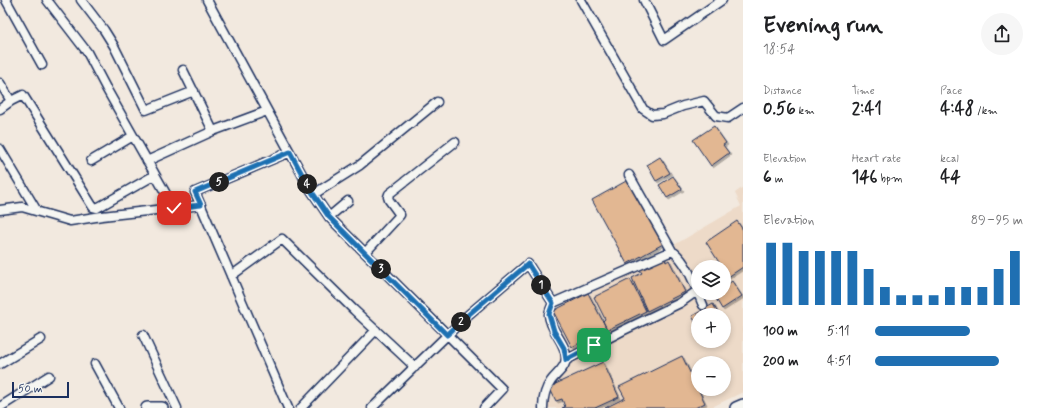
<!DOCTYPE html>
<meta charset="utf-8">
<style>
body{margin:0;font-family:Mynerve,sans-serif;background:#f6f6f6;color:#202124;height:100vh;display:flex;flex-direction:column;font-size:15px;white-space:nowrap}
*{box-sizing:border-box;margin:0}
p{font-size:13px;color:#757577}
.icon{flex:none;width:22px;height:22px;fill:none;stroke:currentColor;stroke-width:2;stroke-linecap:round;stroke-linejoin:round}
.map{position:relative;flex:1;overflow:hidden}
.sheet{display:flex;flex-direction:column;background:#fff;width:300px}
.sheet>*{flex:none}
.tools{position:absolute;left:691px;top:260px;display:grid;gap:8px}
.tools a{display:grid;place-items:center;width:40px;height:40px;border-radius:50%;background:#fff;box-shadow:0 2px 6px #0003;font-size:20px}
.scale{position:absolute;left:12px;bottom:10px;width:57px;box-sizing:border-box;padding-left:4px;border:2px solid #1b2f5e;border-top:0;font-size:11px;line-height:14px;white-space:nowrap;color:#1b2f5e;-webkit-text-stroke:3px #f6f6f2;paint-order:stroke}
.pin{position:absolute;display:grid;place-items:center;width:34px;height:34px;color:#fff;margin:-17px;border-radius:8px;box-shadow:0 2px 6px #0006}
.km{position:absolute;width:20px;height:20px;margin:-10px;border-radius:50%;background:#222;color:#fff;font-size:11px;line-height:20px;text-align:center}
.round{display:grid;place-items:center;flex:none;width:42px;height:42px;border-radius:21px;background:#f6f6f6}
.headline{display:flex;align-items:center;justify-content:space-between;height:68px;padding:0 20px}
h1{font-size:22px;font-weight:700;line-height:30px}
.figures{display:grid;grid-template-columns:repeat(3,1fr);gap:6px;height:68px;padding:4px 20px}
.figures div{display:grid;align-content:center}
.figures b{font-size:17px;font-weight:700}
.figures small{font-size:11px;font-weight:400}
.figures p{font-size:11px}
.chart{height:112px;padding:8px 20px}
.chart p{display:flex;justify-content:space-between}
.chart svg{width:100%;height:72px;margin-top:4px;stroke:#1f6fb2;stroke-width:6}
ul{padding:0 20px;list-style:none;font-size:13px}
li{display:grid;grid-template-columns:64px 48px 1fr;align-items:center;height:30px}
li i{height:10px;border-radius:5px;background:#1f6fb2}
main{display:flex;flex:1;min-height:0}
.map>svg:first-child{display:block}
.built{fill:#eddac8;fill-rule:evenodd}
.building{fill:#e2b792;stroke:#1b2f5e;filter:url(#shadow)}
.lines{fill:none;stroke-linecap:round;stroke-linejoin:round}
.minor-casing{stroke:#1b2f5e;stroke-width:11}
.secondary-casing{stroke:#1b2f5e;stroke-width:14}
.minor{stroke:#f6f6f2;stroke-width:8}
.secondary{stroke:#f6f6f2;stroke-width:11}
.route-casing{stroke:#fff;stroke-width:8}
.route{stroke:#1f6fb2;stroke-width:5}
</style>
<main>
<div class="map">
<svg width="743" height="408" viewBox="0 0 743 408">
<defs>
<filter id="shadow"><feDropShadow dx="2" dy="2" stdDeviation="0" flood-color="#0004"/></filter>
</defs>
<rect width="100%" height="100%" fill="#f2e9df"/>
<filter id="ink" filterUnits="userSpaceOnUse"><feTurbulence type="fractalNoise" baseFrequency=".025" numOctaves="2"/><feDisplacementMap in="SourceGraphic" scale="8" xChannelSelector="R" yChannelSelector="G"/><feConvolveMatrix kernelMatrix="1 2 1 2 8 2 1 2 1" color-interpolation-filters="sRGB"/></filter>
<g filter="url(#ink)">
<path class="built" d="M743,187v205l-33,16h-164l13,-38 1,-41 6,-21 175,-102 -6,-13zM698,267h26v26h-26zM698,315h26v26h-26zM698,363h26v26h-26z"/>
<path class="building" d="M714,126l12,17 -3,2 6,8 -18,13 -18,-26z
M660,157l10,16 -14,8 -9,-16z
M673,176l9,13 -15,9 -8,-13z
M628,180l35,64 -36,20 -35,-64z
M737,221l6,9v37l-15,10 -4,-7v-3h-2l-16,-25z
M664,257l2,5 3,-2 16,32 -38,19 -15,-33 10,-5 -3,-4z
M630,279l16,32 -39,19 -4,-9 2,-2 -11,-22z
M732,281l10,15 -20,13 -9,-15 2,-1h9v-6z
M588,293l19,36 -35,18 -19,-36z
M713,304l6,11h-21v12l-6,-11z
M682,356l23,47 -10,5h-90l20,-10 -6,-11z
M603,362l16,35 -24,11h-33l3,-1 -3,-8 -6,2 -7,-14z"/>
<g class="lines">
<g class="minor-casing">
<path id="minor" d="M6,0l36,65
M47,0l40,52 19,36 68,120
M81,0l23,30 10,16 32,64 48,-19
M207,0l103,189 19,28 173,172 -18,19
M581,0l62,109 9,6 11,-1 20,-8 21,-5 12,15 12,2 15,-10
M644,0l20,40 58,-40
M183,70l30,61 54,-20
M0,83l11,18 12,-6 70,112 4,1 58,-33
M0,109l11,-8
M0,149l37,62
M91,161l42,-25
M147,161l66,-30
M629,175l43,76
M314,194l46,-29 77,-63
M0,210l22,-3 48,14 32,-5 99,-11
M329,217l19,-16
M365,253l35,-38 -11,-15 -1,-3 1,-3 66,-52
M231,276l51,-37 72,71 61,57
M143,335l34,73
M566,360l56,-29 58,-28 17,-12
M0,364l41,-25
M95,364l24,44
M0,407l49,-31
M288,408l-93,-216 95,-40
M301,408l75,-78
M372,408l96,-93 60,-51 25,39
M543,408c0,-10 2,-19 8,-27 5,-7 15,-13 15,-23 0,-16 -16,-27 -17,-43 0,-4 3,-9 4,-12l119,-52c15,9 24,38 31,54"/>
</g>
<g class="secondary-casing">
<path id="secondary" d="M147,408h15
M736,408l7,-3"/>
</g>
<use href="#minor" class="minor"/>
<use href="#secondary" class="secondary"/>
</g>
</g>
<g class="lines" filter="url(#ink)">
<g class="route-casing">
<path id="route" d="M174,208l27,-3 -6,-13 95,-40 20,37 19,28 118,118 21,-20 60,-51 25,39 -4,11 5,17 10,17 2,12 28,-15"/>
</g>
<use href="#route" class="route"/>
</g>
</svg>
<div class="tools">
<a><svg class="icon" aria-label="layers" viewBox="0 0 24 24"><path d="M12 4l9 5-9 5-9-5zM3 14l9 5 9-5"/></svg></a>
<a>+</a>
<a>−</a>
</div>
<div class="scale">50 m</div>
<div class="pin" style="left:594px;top:345px;background:#1e9e55"><svg class="icon" aria-label="arrive" viewBox="0 0 24 24"><path d="M6 21V4h12l-3 4 3 4H6"/></svg></div>
<div class="pin" style="left:174px;top:208px;background:#d93025"><svg class="icon" aria-label="check" viewBox="0 0 24 24"><path d="M5 12l5 5 9-10"/></svg></div>
<b class="km" style="left:541px;top:285px">1</b>
<b class="km" style="left:461px;top:322px">2</b>
<b class="km" style="left:381px;top:269px">3</b>
<b class="km" style="left:307px;top:184px">4</b>
<b class="km" style="left:219px;top:182px">5</b>
</div>
<section class="sheet">
<div class="headline"><div><h1>Evening run</h1><p>18:54</p></div><a class="round"><svg class="icon" aria-label="share" viewBox="0 0 24 24"><path d="M12 15V3M7 8l5-5 5 5M5 13v7h14v-7"/></svg></a></div>
<div class="figures">
<div><p>Distance</p><b>0.56<small> km</small></b></div>
<div><p>Time</p><b>2:41</b></div>
<div><p>Pace</p><b>4:48<small> /km</small></b></div>
</div>
<div class="figures">
<div><p>Elevation</p><b>6<small> m</small></b></div>
<div><p>Heart rate</p><b>146<small> bpm</small></b></div>
<div><p>kcal</p><b>44</b></div>
</div>
<div class="chart"><p><span>Elevation</span>89–95 m</p>
<svg viewBox="0 0 160 44" preserveAspectRatio="none"><path d="M5 44V6M15 44V6M25 44V11M35 44V11M45 44V11M55 44V11M65 44V22M75 44V33M85 44V38M95 44V38M105 44V38M115 44V33M125 44V33M135 44V33M145 44V22M155 44V11"/></svg>
</div>
<ul>
<li><b>100 m</b>5:11<i style="width:64%"></i></li>
<li><b>200 m</b>4:51<i style="width:84%"></i></li>
</ul>
</section>
</main>
